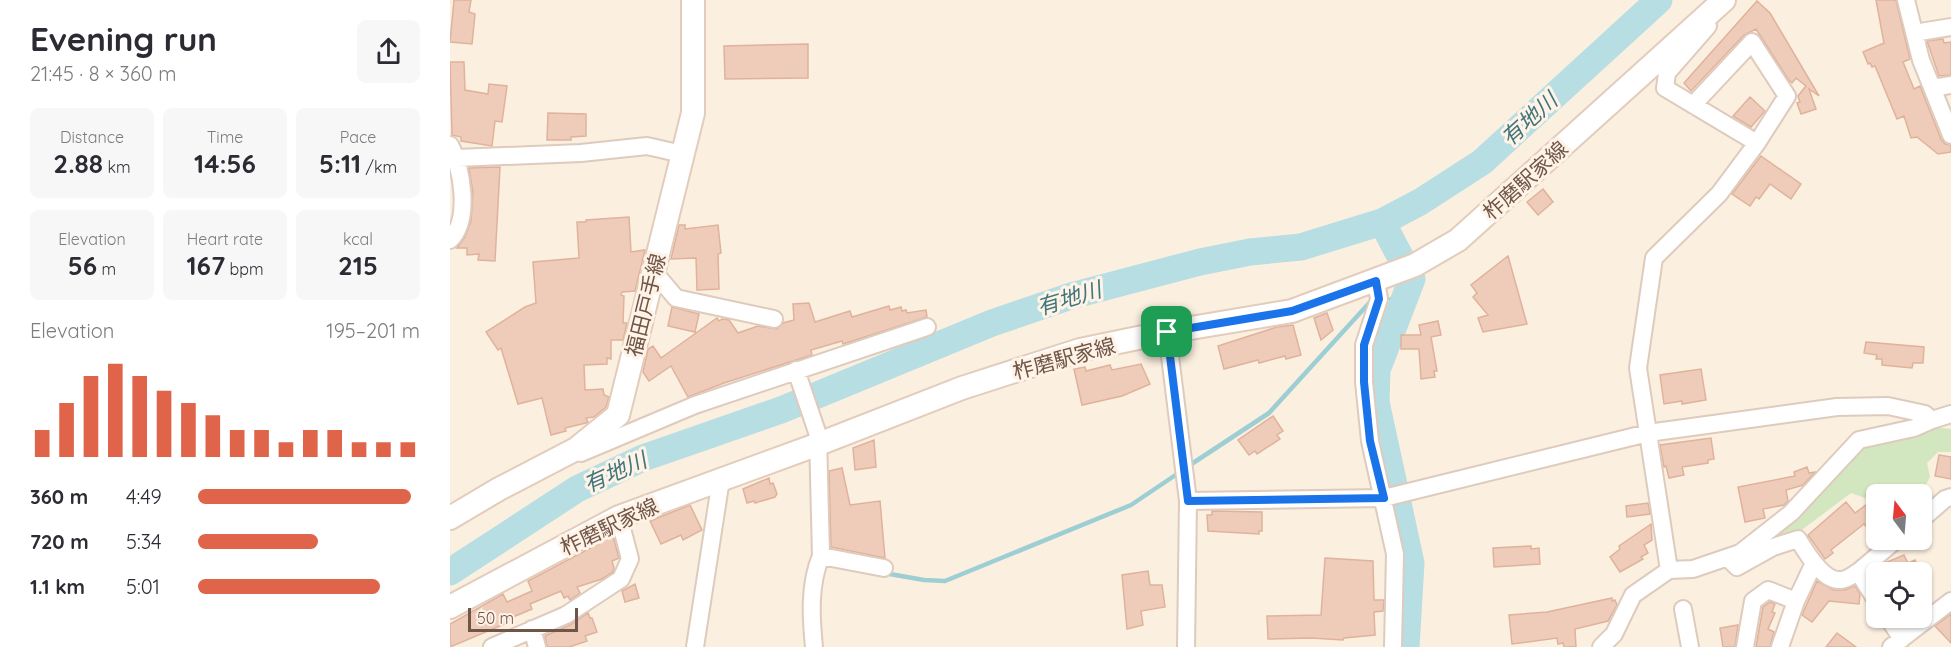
<!DOCTYPE html>
<meta charset="utf-8">
<style>
body{margin:0;font-family:Quicksand,"Noto Sans JP",sans-serif;background:#f7f7f7;color:#2b2b33;height:100vh;display:flex;flex-direction:column;font-size:22px;white-space:nowrap}
*{box-sizing:border-box;margin:0}
p{font-size:20px;color:#7c7c81}
.icon{flex:none;width:33px;height:33px;fill:none;stroke:currentColor;stroke-width:2;stroke-linecap:round;stroke-linejoin:round}
.map{position:relative;flex:1;overflow:hidden}
.drawer{display:flex;flex-direction:column;background:#fff;width:450px}
.drawer>*{flex:none}
.needle{width:39px;rotate:344deg}
.buttons{position:absolute;left:1416px;top:484px;display:grid;gap:12px}
.buttons a{display:grid;place-items:center;width:66px;height:66px;border-radius:9px;background:#fff;box-shadow:0 2px 4px #0004;font-size:30px}
.scale{position:absolute;left:18px;bottom:15px;width:110px;box-sizing:border-box;padding-left:6px;border:3px solid #705549;border-top:0;font-size:16px;line-height:21px;white-space:nowrap;color:#705549;-webkit-text-stroke:4px #fef3e6;paint-order:stroke}
.pin{position:absolute;display:grid;place-items:center;width:51px;height:51px;color:#fff;margin:-26px;border-radius:12px;box-shadow:0 3px 9px #0006}
.round{display:grid;place-items:center;flex:none;width:63px;height:63px;border-radius:9px;background:#f7f7f7}
.overview{display:flex;align-items:center;justify-content:space-between;height:102px;padding:0 30px}
h1{font-size:33px;font-weight:800;line-height:45px}
.stats{display:grid;grid-template-columns:repeat(3,1fr);gap:9px;height:102px;padding:6px 30px}
.stats div{display:grid;align-content:center;border-radius:9px;background:#f7f7f7;text-align:center}
.stats b{font-size:26px;font-weight:800}
.stats small{font-size:16px;font-weight:400}
.stats p{font-size:16px}
.chart{height:168px;padding:12px 30px}
.chart p{display:flex;justify-content:space-between}
.chart svg{width:100%;height:108px;margin-top:6px;stroke:#e0644a;stroke-width:6}
ul{padding:0 30px;list-style:none;font-size:20px}
li{display:grid;grid-template-columns:96px 72px 1fr;align-items:center;height:45px}
li i{height:15px;border-radius:8px;background:#e0644a}
main{display:flex;flex:1;min-height:0}
.map>svg:first-child{display:block}
.green{fill:#d2e7c0}
.lines{fill:none;stroke-linecap:round;stroke-linejoin:round}
.stream{stroke:#9dced4;stroke-width:4.5}
.river{stroke:#b6dee3;stroke-width:27}
.building{fill:#efccb9;stroke:#e0b29b;stroke-width:1.5}
.minor-casing{stroke:#decbbd;stroke-width:20}
.secondary-casing{stroke:#e3ccbb;stroke-width:26}
.minor{stroke:#fff;stroke-width:16}
.secondary{stroke:#fff;stroke-width:22}
.route-casing{stroke:#fff;stroke-width:12}
.route{stroke:#1a73e8;stroke-width:8}
.labels{text-anchor:middle;dominant-baseline:central;stroke-width:6;stroke-linejoin:round;paint-order:stroke}
.street-label{font-size:21px;fill:#705549;stroke:#fef3e6}
.water-label{font-size:22px;font-style:italic;fill:#41757c;stroke:#fef3e6}
</style>
<main>
<section class="drawer">
<div class="overview"><div><h1>Evening run</h1><p>21:45 · 8 × 360 m</p></div><a class="round"><svg class="icon" aria-label="share" viewBox="0 0 24 24"><path d="M12 15V3M7 8l5-5 5 5M5 13v7h14v-7"/></svg></a></div>
<div class="stats">
<div><p>Distance</p><b>2.88<small> km</small></b></div>
<div><p>Time</p><b>14:56</b></div>
<div><p>Pace</p><b>5:11<small> /km</small></b></div>
</div>
<div class="stats">
<div><p>Elevation</p><b>56<small> m</small></b></div>
<div><p>Heart rate</p><b>167<small> bpm</small></b></div>
<div><p>kcal</p><b>215</b></div>
</div>
<div class="chart"><p><span>Elevation</span>195–201 m</p>
<svg viewBox="0 0 160 44" preserveAspectRatio="none"><path d="M5 44V33M15 44V22M25 44V11M35 44V6M45 44V11M55 44V17M65 44V22M75 44V27M85 44V33M95 44V33M105 44V38M115 44V33M125 44V33M135 44V38M145 44V38M155 44V38"/></svg>
</div>
<ul>
<li><b>360 m</b>4:49<i style="width:96%"></i></li>
<li><b>720 m</b>5:34<i style="width:54%"></i></li>
<li><b>1.1 km</b>5:01<i style="width:82%"></i></li>
</ul>
</section>
<div class="map">
<svg width="1501" height="647" viewBox="0 0 1501 647">
<rect width="100%" height="100%" fill="#fbefe0"/>
<path class="green" d="M1483,427l18,2v23h-13l-11,11 3,14 -8,15 -11,3h-35v14l-11,-11 -14,-5 -52,39 -56,29 118,-118z"/>
<g class="lines">
<path class="stream" d="M941,299l11,4
M737,467l82,-54 102,-112
M434,573l40,7 21,1 186,-76 49,-33"/>
<path class="river" d="M932,222l30,57 -35,91 -1,32 35,161 -5,84
M0,572l127,-83 66,-31 138,-48 211,-87 79,-27 129,-34 50,-10 51,-5 81,-25 38,-20 62,-40 177,-162"/>
</g>
<path class="building" d="M4,0h17l-2,12 6,2 -3,30 -22,-2z
M1426,0h20l14,59 -7,3 11,27 6,-3 21,53 4,5 6,1v7l-13,2 -21,-17 -6,1 -7,-22 -7,3 -22,-53 -3,1 -2,-4 -2,1 -5,-12 21,-9z
M1307,1l13,12 49,83 -10,-7 7,20 -15,5 -4,-11 3,-1 -2,-6 8,-10 -10,-8 -4,5 -4,-4 -32,-50 -12,6 -53,56 -7,-8z
M1493,39l1,4 7,-1v33l-12,1 -12,-35z
M358,44v34l-83,1 -1,-33z
M0,62h14l1,28 23,4 1,-10 18,2 -5,36 -7,-1 -3,25 -31,-5v-4l-9,-2z
M1300,97l15,14 -14,16 -18,-11z
M98,113l38,1v22l-15,1v3h-24z
M1311,156l40,28 -10,15 -21,-15 -11,15 -3,-2 -6,9 -18,-12z
M50,167l-5,94 -17,-1 1,-6 -12,1v-7h-10l8,-11 6,-16 2,-28 -4,-25z
M1093,189l10,13 -15,13 -11,-13z
M179,217l2,35 14,-2 -10,41 -13,1 -1,3 3,1 -1,27h4l-4,17h-12v19l-4,-1v6l-23,1 1,25 18,-1 1,6 5,2 -3,10 -12,10 -8,1 2,4 -2,1 -21,5 1,3 -15,4 -9,-37 -24,6 -17,-56 -3,2 -12,-18 39,-25 11,-4 -3,-41 46,-4 -2,-36h9v-2z
M229,225h6v4l33,-4 3,28 -3,1 1,35 -22,1 -1,-32 -25,1z
M1058,256l19,68 -44,8 -5,-14 10,-3 -15,-18 4,-4 -6,-8z
M359,303l6,19 35,-11 2,6 37,-11 1,4 11,-3 1,4 4,-1 1,3 19,-3 1,7 -84,27 -1,-3 -31,9 1,5 -88,28 -36,14 -17,-31 -22,15 -6,-9 5,-23 5,-3 8,12 56,-40 2,3 3,-2 7,1 9,13 20,-7 19,3 6,-6 11,-3 -1,-16z
M222,307l27,7 -4,18 -27,-6z
M877,313l6,17 -12,10 -7,-22z
M988,321l3,14 -10,2 6,34h-3l1,6 -14,2 -2,-30h-18v-14h20l-2,-10z
M843,325l8,30 -15,4 -1,-3 -26,7 -1,-3 -34,9 -6,-23 59,-19z
M1416,342l58,5 -1,16h-10l-1,5 -30,-3v-6h-6l1,-4 -13,-2z
M691,364l9,20 -28,12 -40,9 -8,-36 11,-2 1,4 24,-6 2,5z
M1251,369l5,31 -24,4v-3l-18,3 -4,-29z
M823,416l10,15 -6,4 3,4 -23,15 -2,-3 -6,4 -11,-15z
M1261,438l3,21 -6,1v3l-26,4 2,8 -15,3 -3,-12 -2,1 -4,-22z
M424,440l2,27 -21,3 -2,-22z
M1489,455l12,2v22l-16,-3z
M1357,467l2,6 6,-1 -12,13 -17,5 2,11 -4,4 -21,4 2,9 -20,4 -7,-35 57,-11 -1,-4z
M392,468l8,37 30,-4 5,57 -54,-11 -2,-76z
M319,478l1,6 3,-1 4,11 -2,3 -20,6 -1,-2 -7,2 -4,-14z
M1396,502l9,11 15,-11 6,8v27l-12,-13 -33,26 2,3 -8,6 -17,-24z
M1198,503l2,11 -23,3 -1,-11z
M240,505l12,25 -19,10 -2,-5 -20,9 -11,-23z
M762,511l50,1v19h-3v3l-51,-3 -1,-16h5z
M1201,524l1,16 -8,5 4,8 -7,4 2,2 -23,13 -10,-15 10,-8 -1,-3z
M163,536l6,22 -7,3 2,7 -1,4 -11,7 -25,8 3,6 -10,7 -2,-4 -4,2 -3,-7 -31,13 2,5 -26,11 1,3 -57,24v-23l53,-30 4,8 25,-11 -4,-10z
M1081,546v3l8,-1 1,16 -46,3 -1,-19z
M1454,555l4,8 7,-3 6,13h-48l12,-10z
M875,558l48,3 1,39h10l-1,11 -9,1 1,23 -31,3 -1,2 -32,-2 -43,1 -1,-23 54,-1z
M698,571l2,14h12l3,22 -24,4 2,14 -16,4 -5,-54z
M1367,581l16,9h12l10,-4 5,8 -1,10 -30,-3 -17,21 -10,-7z
M185,584l4,14 -14,4 -3,-11z
M1162,598v3l3,-1 2,5 -9,16 -33,8 1,18h-12l-1,-4 -5,1 -1,-6 -45,6 -3,-29 38,-3z
M1320,602l5,2 -3,8 3,1 -7,16 6,3 -4,15h-14l7,-40z
M138,613l2,5h2l5,14 -12,4 2,5 -18,6h-22l-2,-11 25,-11z
M1501,614v29l-16,-17z
M1288,625l-3,22h-12l-3,-19z
M1387,633l19,14h-30z"/>
<g class="lines">
<g class="minor-casing">
<path id="minor" d="M1456,0l15,60 30,75
M1258,26l-41,47 -2,15 92,55
M1464,33l37,-6
M1482,88l19,-3
M0,145c12,22 21,75 0,95
M7,158l124,-5 66,-7 35,8
M204,272l22,26 98,21
M926,281l3,18 -15,46v37l6,59 25,113 -2,93
M717,332l21,169 -2,146
M346,370l22,65 3,121 63,12
M127,450l4,3 114,-48 232,-78
M738,501l196,-3 264,-65 189,-26 51,-1 37,8 7,6
M1472,519l23,-20 6,-2
M1278,558l9,9 36,-20 25,-8c8,13 25,43 43,41 6,0 13,-6 17,-8l18,28
M1219,570l24,-1 47,-16 51,-40 68,-73 55,-12 18,-8 19,-6
M1408,572l38,-32
M1233,609l7,38
M1438,618l14,21
M82,629l5,18
M42,647l74,-32 55,-36 9,-20 -11,-42
M245,647l26,-168
M364,647c-3,-30 -5,-63 7,-91
M1151,647l13,-13 19,-39 36,-25 -31,-202 16,-110 65,-64 38,-51 30,-47 -35,-54 -59,63
M1295,647l8,-46 15,-11 28,11
M1330,647l16,-46 18,-38
M1441,647l60,-46"/>
</g>
<g class="secondary-casing">
<path id="secondary" d="M0,518l49,-29 77,-40 42,-34 75,-302v-113
M0,607l169,-90 197,-72 146,-57 118,-38 87,-18 125,-21 123,-46 43,-25 266,-240"/>
</g>
<use href="#minor" class="minor"/>
<use href="#secondary" class="secondary"/>
</g>
<g class="lines">
<g class="route-casing">
<path id="route" d="M926,281l3,18 -15,46v37l6,59 14,57 -196,3 -21,-169 125,-21z"/>
</g>
<use href="#route" class="route"/>
</g>
<g class="labels">
<g class="street-label">
<text transform="translate(1075 180) rotate(-42)">柞磨駅家線</text>
<text transform="translate(195 305) rotate(-76)">福田戸手線</text>
<text transform="translate(614 358) rotate(-15)">柞磨駅家線</text>
<text transform="translate(159 526) rotate(-25)">柞磨駅家線</text>
</g>
<g class="water-label">
<text transform="translate(1079 119) rotate(-42)">有地川</text>
<text transform="translate(619 298) rotate(-17)">有地川</text>
<text transform="translate(165 472) rotate(-24)">有地川</text>
</g>
</g>
</svg>
<div class="buttons">
<a><svg class="needle" viewBox="-14 -14 28 28"><path d="M0-13l5 13h-10z" fill="#e53935"/><path d="M0 13l5-13h-10z" fill="#7c7c81"/></svg></a>
<a><svg class="icon" aria-label="locate" viewBox="0 0 24 24"><circle cx="12" cy="12" r="6"/><path d="M12 2v4M12 18v4M2 12h4M18 12h4"/></svg></a>
</div>
<div class="scale">50 m</div>
<div class="pin" style="left:717px;top:332px;background:#1e9e55"><svg class="icon" aria-label="arrive" viewBox="0 0 24 24"><path d="M6 21V4h12l-3 4 3 4H6"/></svg></div>
</div>
</main>
